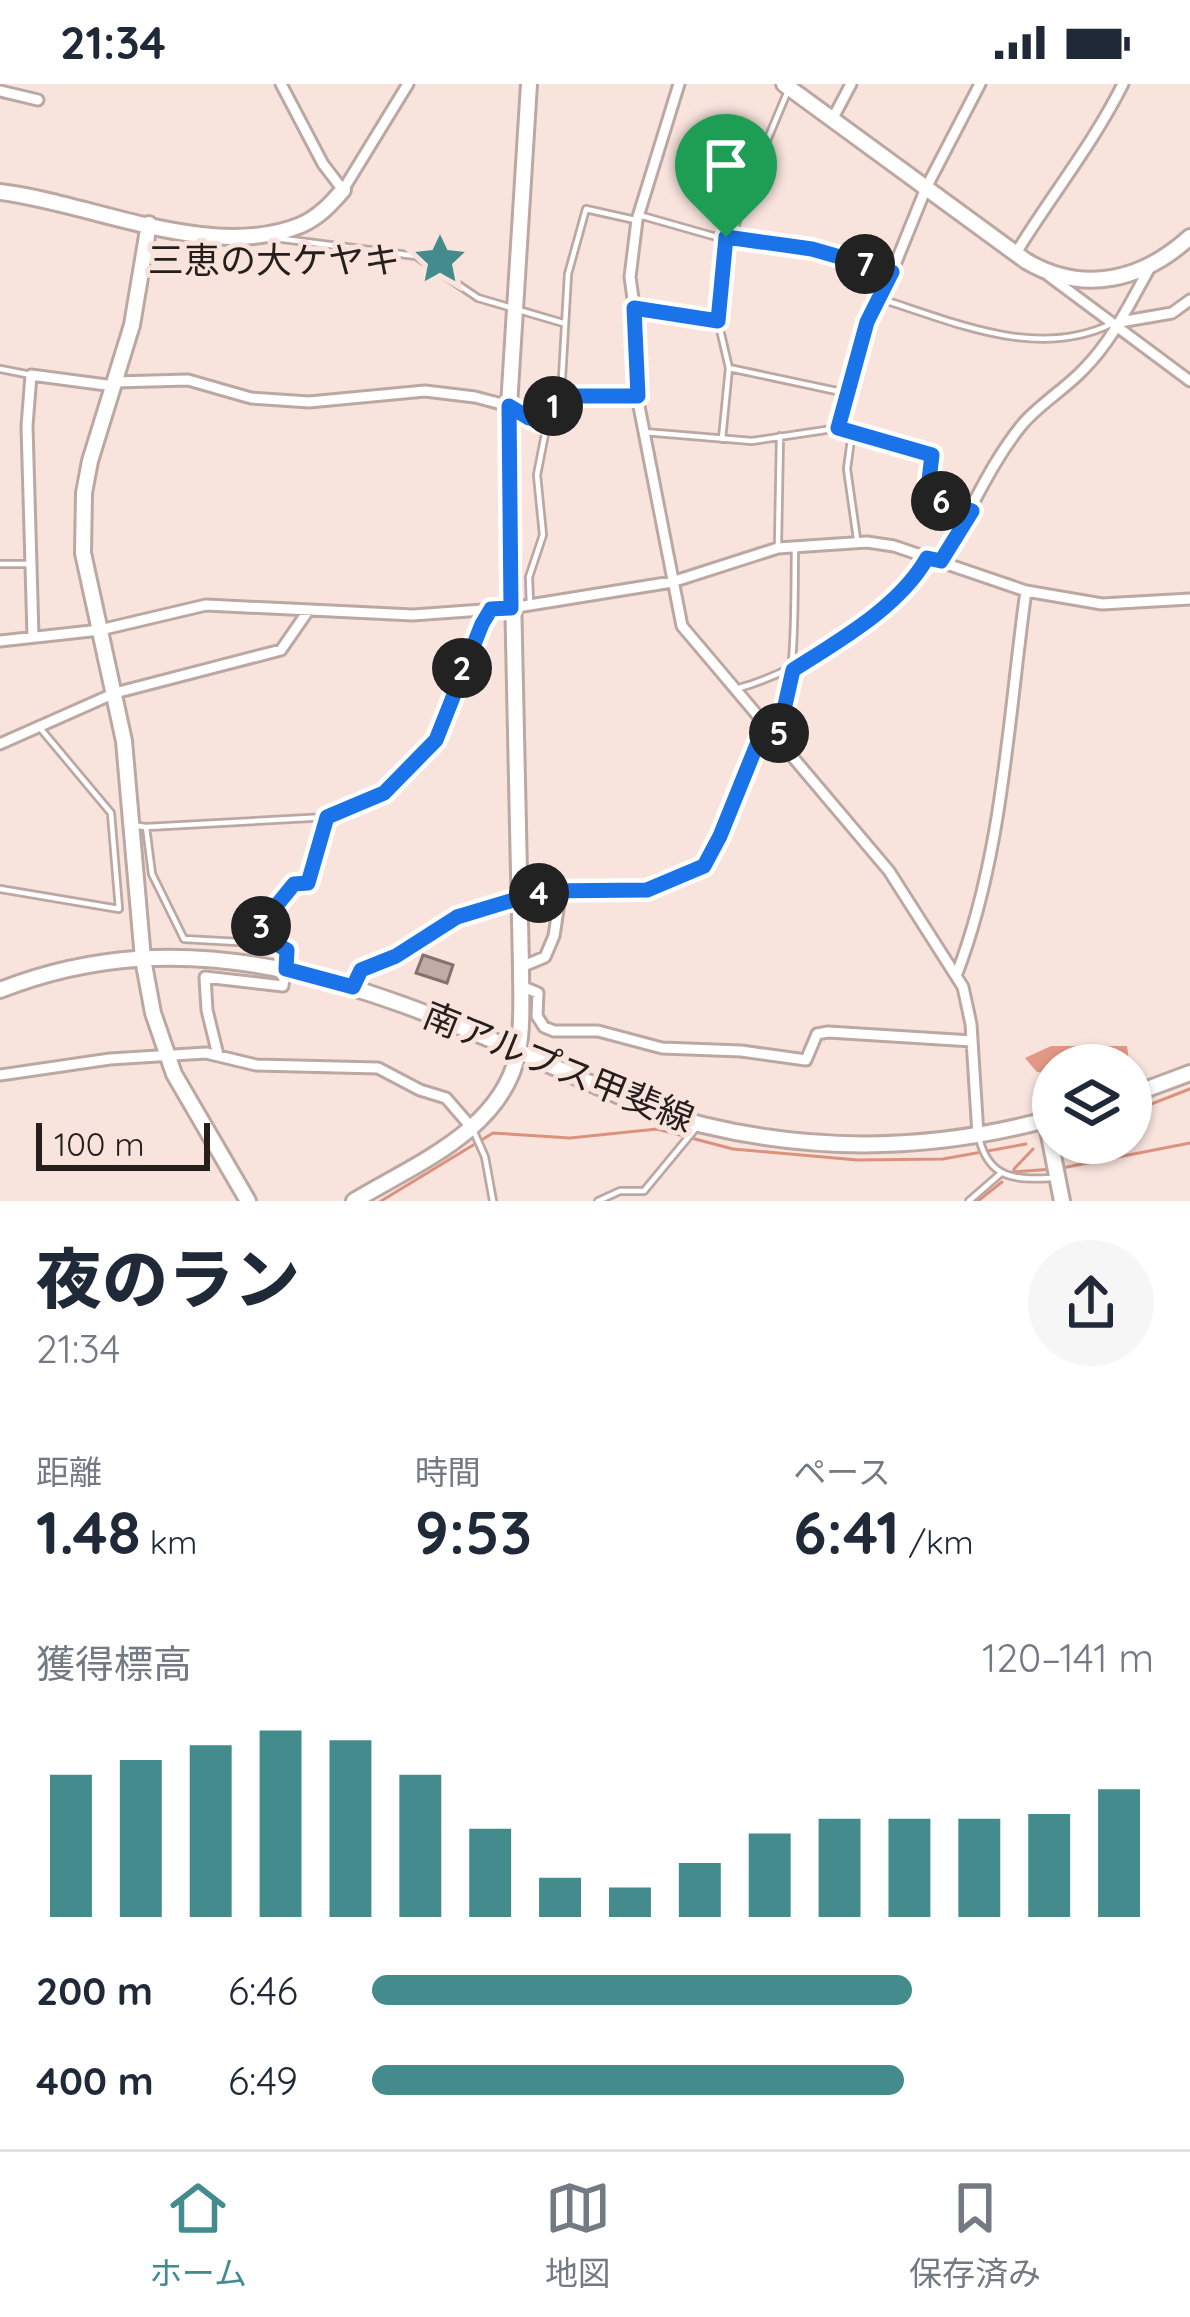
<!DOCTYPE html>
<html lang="ja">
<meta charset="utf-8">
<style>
body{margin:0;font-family:Quicksand,"Noto Sans JP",sans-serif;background:#f6f6f7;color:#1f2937;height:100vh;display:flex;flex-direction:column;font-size:45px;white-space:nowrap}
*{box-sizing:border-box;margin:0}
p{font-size:39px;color:#747a83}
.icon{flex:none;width:66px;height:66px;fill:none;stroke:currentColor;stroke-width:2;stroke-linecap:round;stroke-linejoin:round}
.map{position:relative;height:1117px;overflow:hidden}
.details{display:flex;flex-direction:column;background:#fff;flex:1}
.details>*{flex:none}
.buttons{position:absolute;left:1032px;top:960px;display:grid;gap:24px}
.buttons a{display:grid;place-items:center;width:120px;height:120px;border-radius:50%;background:#fff;box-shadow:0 3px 9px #0004;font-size:60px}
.scale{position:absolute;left:36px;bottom:30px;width:174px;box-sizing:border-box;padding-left:12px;border:6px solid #251e1b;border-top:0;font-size:33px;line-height:42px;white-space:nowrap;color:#251e1b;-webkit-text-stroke:9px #f8e3dd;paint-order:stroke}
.pin{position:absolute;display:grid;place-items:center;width:102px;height:102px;color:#fff;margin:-123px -51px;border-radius:50% 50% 50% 0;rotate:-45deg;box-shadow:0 0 12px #0007}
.pin .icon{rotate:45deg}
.km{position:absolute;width:60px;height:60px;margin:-30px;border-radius:50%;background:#222;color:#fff;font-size:33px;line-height:60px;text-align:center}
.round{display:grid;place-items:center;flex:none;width:126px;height:126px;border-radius:63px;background:#f6f6f7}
.headline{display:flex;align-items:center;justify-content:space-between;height:204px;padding:0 36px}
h1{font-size:66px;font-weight:800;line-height:90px}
.figures{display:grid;grid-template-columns:repeat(3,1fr);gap:18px;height:204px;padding:12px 36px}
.figures div{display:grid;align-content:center}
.figures b{font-size:60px;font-weight:800}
.figures small{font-size:33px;font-weight:400}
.figures p{font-size:33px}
.chart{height:336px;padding:24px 36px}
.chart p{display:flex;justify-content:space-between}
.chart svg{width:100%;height:216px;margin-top:12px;stroke:#438b8d;stroke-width:6}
ul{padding:0 36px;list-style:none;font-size:39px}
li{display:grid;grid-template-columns:192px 144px 1fr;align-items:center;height:90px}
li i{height:30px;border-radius:15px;background:#438b8d}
.status{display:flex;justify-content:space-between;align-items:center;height:84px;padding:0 60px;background:#fff;direction:ltr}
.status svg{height:33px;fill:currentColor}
.tabs{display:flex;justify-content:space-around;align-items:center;height:168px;border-top:3px solid #e0e1e3;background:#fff;font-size:33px;color:#747a83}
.tabs a{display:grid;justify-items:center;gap:6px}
.tabs .active{color:#438b8d}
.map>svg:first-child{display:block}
.forest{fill:#e29884}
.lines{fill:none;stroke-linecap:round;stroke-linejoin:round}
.stream{stroke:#db927d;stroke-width:3}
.building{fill:#c0aca6;stroke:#85726d;stroke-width:3}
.lane-casing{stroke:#bca8a2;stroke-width:10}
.street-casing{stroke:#bca8a2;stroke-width:15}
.secondary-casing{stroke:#bca8a2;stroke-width:20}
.lane{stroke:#fff;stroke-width:4.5}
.street{stroke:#fff;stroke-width:9}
.secondary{stroke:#fff;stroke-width:14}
.route-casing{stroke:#fff;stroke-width:24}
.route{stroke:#1a73e8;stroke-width:15}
.labels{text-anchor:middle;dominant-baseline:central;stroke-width:10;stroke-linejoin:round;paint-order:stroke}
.poi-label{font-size:36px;fill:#251e1b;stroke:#f8e3dd;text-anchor:end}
.street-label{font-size:36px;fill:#251e1b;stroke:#f8e3dd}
</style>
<div class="status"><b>21:34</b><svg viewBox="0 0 49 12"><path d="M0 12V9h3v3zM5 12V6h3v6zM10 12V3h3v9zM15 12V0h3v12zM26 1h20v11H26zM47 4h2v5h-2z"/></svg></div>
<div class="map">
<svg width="1190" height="1117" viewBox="0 0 1190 1117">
<rect width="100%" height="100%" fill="#f8e3dd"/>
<path class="forest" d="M1051,962h76l2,14 -8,5h-68v9l-16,-2 -12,-14z"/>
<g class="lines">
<path class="stream" d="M1131,1028l59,-23
M1062,1084l128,-25
M1014,1085l19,-20
M1012,1088l41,-3
M381,1117l112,-68 77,5 87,-9 76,20 124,11 86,-1 83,-15
M978,1117l24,-19"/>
</g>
<path class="building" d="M423,871l30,10 -6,18 -31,-10z"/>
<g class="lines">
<g class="lane-casing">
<path id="lane" d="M639,131l74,21 99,13 80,23 -25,50 -28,106
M733,153l10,-39 44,-105
M275,154l141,18 62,42 85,25
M881,215c74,23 155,61 230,25
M634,224l84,13
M729,284l117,25
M0,285l31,6
M561,312l7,-122 18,-65 49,11
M644,348l108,9 87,-13 93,27 -5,42 41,12
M852,348l-5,37 10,70
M722,355l7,-71 -11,-47 8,-84
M778,460l2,-108
M0,480h28
M530,521l-1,-28 14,-42 -6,-60 10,-51
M739,604c61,-17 156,-74 188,-130
M778,652c19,-61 16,-124 17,-188
M138,742l8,1 6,47 32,65 54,3 17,-10
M147,743l180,-10
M0,805l119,20 -8,-96 -71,-85
M286,881l1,-15 -32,-18 39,-48 14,-1 19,-66 57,-24 52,-54 38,-98 17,-32
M474,1048l11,25 8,44
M979,1054c10,41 36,42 73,40
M598,1117l22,-10h24l52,-63
M969,1117l31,-27"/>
</g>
<g class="street-casing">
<path id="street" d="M281,0l42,80 20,26 65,-106
M679,0l-42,136 -7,57 7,50v69l45,230 207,245 74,116 8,37 7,111
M0,7l38,9
M833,34l18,-34
M1016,169c35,-57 77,-109 107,-169
M892,188l34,-84 54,-104
M1049,192l141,105
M1120,238l52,-9 18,-13
M115,298l73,-2 63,18 58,4 116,-11 50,6 34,9 38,18 7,-24 7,-4h76
M941,477c28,-45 47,-94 80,-135 17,-21 43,-36 62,-56 29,-29 46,-65 66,-101
M33,552l-6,-210 4,-51 83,11
M0,557l100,-11 106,-25 207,10 98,-7 161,-26 106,-34 89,-6 27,4 132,45 76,13 88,-5
M0,660l115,-51 166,-43 27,-39
M521,883l24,-10 9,-21 7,-46
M956,892c47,-121 52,-257 70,-385
M521,902l17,7 -1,23 7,11 10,4h44l64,17 79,3 65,9 11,-26 11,-2 144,9
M353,903l8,-17 35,-14 61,-39 86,-26 104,-1 56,-24 17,-30 45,-114
M218,971l-11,-45 -2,-33 78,9 2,-16
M0,991l110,-16 96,-6 50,12 122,3 42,22 26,8 26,30"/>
</g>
<g class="secondary-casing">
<path id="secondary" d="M784,0l242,177c58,34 117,19 164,-24
M0,108c92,11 211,70 301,33 18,-8 30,-21 42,-35
M149,140l-17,101 -42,136 -6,32 -1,60 41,188 19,218 10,54 21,61 74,127
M0,906c189,-74 359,-8 534,68 55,24 110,52 169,67 116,28 235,25 350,-7
M1131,1011l59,-22
M1046,1036l16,81
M354,1117c61,-37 149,-71 164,-149 5,-27 3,-58 3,-85l-12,-561 20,-322"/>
</g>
<use href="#lane" class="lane"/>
<use href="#street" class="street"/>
<use href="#secondary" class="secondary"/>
</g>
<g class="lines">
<g class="route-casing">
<path id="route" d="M726,153l86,12 80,23 -25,50 -29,106 94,27 -5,42 45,14 -31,50 -14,-3c-28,49 -87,82 -134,112l-15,66 -12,-14 -46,114 -16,30 -57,24 -104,1 -86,26 -61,39 -35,14 -8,17 -67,-18 1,-19 -32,-18 39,-48 14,-1 19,-66 57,-24 52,-53 46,-116 9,-15 20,-1 -2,-202 20,12 18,6 7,-24 6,-4h78l-4,-88 84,13z"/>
</g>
<use href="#route" class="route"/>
</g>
<defs>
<g id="sight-bare" transform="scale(4.14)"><path d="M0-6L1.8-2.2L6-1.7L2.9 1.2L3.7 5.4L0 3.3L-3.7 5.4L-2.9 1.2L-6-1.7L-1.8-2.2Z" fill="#438b8d" stroke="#f8e3dd" stroke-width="2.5" paint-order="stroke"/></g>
</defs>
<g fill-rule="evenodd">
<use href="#sight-bare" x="440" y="175"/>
</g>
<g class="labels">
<g class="poi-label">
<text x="400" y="175">三恵の大ケヤキ</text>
</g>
<g class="street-label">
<text transform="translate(559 982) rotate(22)">南アルプス甲斐線</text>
</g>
</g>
</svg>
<div class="buttons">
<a><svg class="icon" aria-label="layers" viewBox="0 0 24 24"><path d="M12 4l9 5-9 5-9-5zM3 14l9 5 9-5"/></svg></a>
</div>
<div class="scale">100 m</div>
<div class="pin" style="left:726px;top:153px;background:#1e9e55"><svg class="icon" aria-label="arrive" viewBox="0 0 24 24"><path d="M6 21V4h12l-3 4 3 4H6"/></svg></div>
<b class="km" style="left:553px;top:322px">1</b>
<b class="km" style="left:462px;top:584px">2</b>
<b class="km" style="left:261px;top:842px">3</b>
<b class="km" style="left:539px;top:809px">4</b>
<b class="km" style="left:779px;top:649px">5</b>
<b class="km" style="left:941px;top:417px">6</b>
<b class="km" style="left:865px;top:180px">7</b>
</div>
<section class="details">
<div class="headline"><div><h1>夜のラン</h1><p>21:34</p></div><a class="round"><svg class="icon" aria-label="share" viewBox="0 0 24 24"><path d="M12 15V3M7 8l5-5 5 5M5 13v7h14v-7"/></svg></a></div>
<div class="figures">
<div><p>距離</p><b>1.48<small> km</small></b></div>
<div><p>時間</p><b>9:53</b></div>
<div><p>ペース</p><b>6:41<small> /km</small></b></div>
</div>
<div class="chart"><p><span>獲得標高</span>120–141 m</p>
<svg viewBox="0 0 160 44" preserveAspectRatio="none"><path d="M5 44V15M15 44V12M25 44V9M35 44V6M45 44V8M55 44V15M65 44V26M75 44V36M85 44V38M95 44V33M105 44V27M115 44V24M125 44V24M135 44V24M145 44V23M155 44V18"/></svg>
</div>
<ul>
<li><b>200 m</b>6:46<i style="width:69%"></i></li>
<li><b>400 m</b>6:49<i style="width:68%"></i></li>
</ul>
</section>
<nav class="tabs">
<a class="active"><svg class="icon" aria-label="home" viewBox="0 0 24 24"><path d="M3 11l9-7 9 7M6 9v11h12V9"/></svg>ホーム</a>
<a><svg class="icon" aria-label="map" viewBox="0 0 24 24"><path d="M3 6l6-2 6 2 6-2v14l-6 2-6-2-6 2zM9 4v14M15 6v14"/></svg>地図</a>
<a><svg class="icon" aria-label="saved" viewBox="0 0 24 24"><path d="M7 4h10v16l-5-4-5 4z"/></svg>保存済み</a>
</nav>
